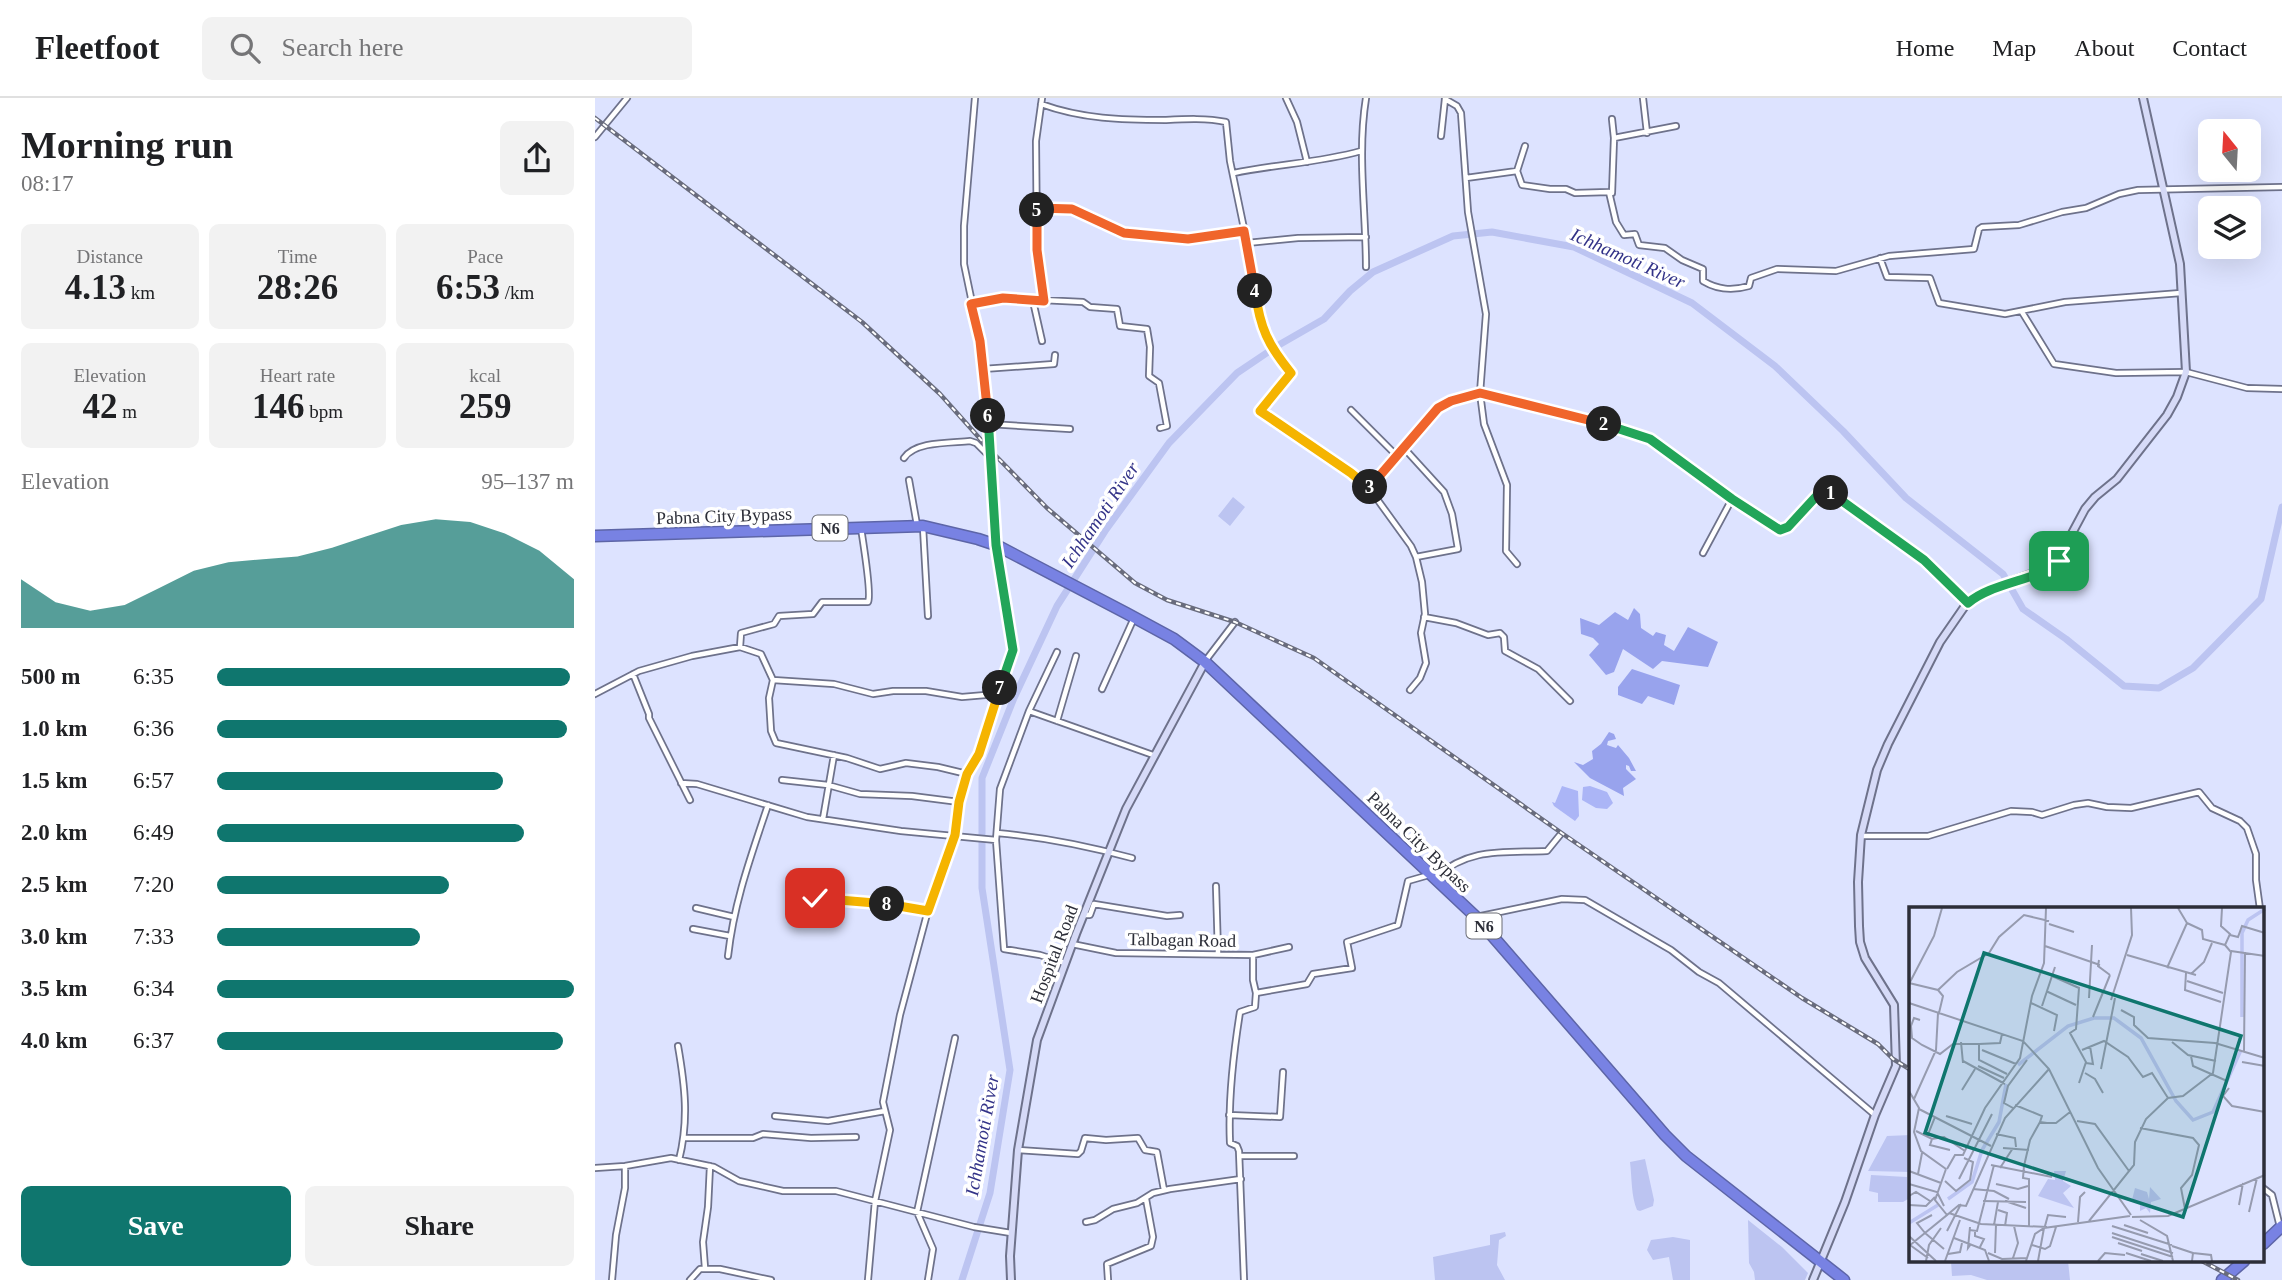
<!DOCTYPE html>
<meta charset="utf-8">
<style>
body{margin:0;font-family:"Times New Roman",serif;background:#f2f2f2;color:#202124;height:100vh;display:flex;flex-direction:column;font-size:26px;white-space:nowrap}
*{box-sizing:border-box;margin:0}
p{font-size:23px;color:#757577}
.icon{flex:none;width:38px;height:38px;fill:none;stroke:currentColor;stroke-width:2;stroke-linecap:round;stroke-linejoin:round}
.map{position:relative;flex:1;overflow:hidden}
.drawer{display:flex;flex-direction:column;background:#fff;width:595px}
.drawer>*{flex:none}
.needle{width:46px;rotate:342deg}
.tools{position:absolute;left:1603px;top:21px;display:grid;gap:14px}
.tools a{display:grid;place-items:center;width:63px;height:63px;border-radius:10px;background:#fff;box-shadow:0 7px 28px #0002;font-size:35px}
.pin{position:absolute;display:grid;place-items:center;width:60px;height:60px;color:#fff;margin:-30px;border-radius:14px;box-shadow:0 4px 10px #0006}
.km{position:absolute;width:35px;height:35px;margin:-18px;border-radius:50%;background:#222;color:#fff;font-size:19px;line-height:35px;text-align:center}
.round{display:grid;place-items:center;flex:none;width:74px;height:74px;border-radius:10px;background:#f2f2f2}
.overview{display:flex;align-items:center;justify-content:space-between;height:119px;padding:0 21px}
h1{font-size:38px;font-weight:600;line-height:52px}
.stats{display:grid;grid-template-columns:repeat(3,1fr);gap:10px;height:119px;padding:7px 21px}
.stats div{display:grid;align-content:center;border-radius:10px;background:#f2f2f2;text-align:center}
.stats b{font-size:35px;font-weight:600}
.stats small{font-size:19px;font-weight:400}
.stats p{font-size:19px}
.chart{height:196px;padding:14px 21px}
.chart p{display:flex;justify-content:space-between}
.chart svg{width:100%;height:126px;margin-top:7px;fill:#0f766e;opacity:.7}
.cta{display:flex;gap:14px;margin-top:auto;padding:14px 21px}
.cta a{flex:1;height:80px;border-radius:10px;background:#0f766e;color:#fff;font-size:28px;font-weight:600;line-height:80px;text-align:center}
.cta a+a{background:#f2f2f2;color:#202124}
ul{padding:0 21px;list-style:none;font-size:23px}
li{display:grid;grid-template-columns:112px 84px 1fr;align-items:center;height:52px}
li i{height:18px;border-radius:9px;background:#0f766e}
header{display:flex;align-items:center;gap:42px;box-sizing:border-box;height:98px;padding:0 35px;background:#fff;border-bottom:2px solid #e0e0e0}
header strong{font-size:33px}
nav{display:flex;gap:38px;margin-inline-start:auto;font-size:24px}
.search{width:490px;height:63px;background:#f2f2f2;display:flex;align-items:center;gap:18px;box-sizing:border-box;padding:0 24px;border-radius:10px;color:#757577;font-size:26px}
main{display:flex;flex:1;min-height:0}
.map>svg:first-child{display:block}
.green{fill:#abb5f6}
.forest{fill:#98a3ed}
.water{fill:#bcc4f1}
.lines{fill:none;stroke-linecap:round;stroke-linejoin:round}
.river{stroke:#bcc4f1;stroke-width:7}
.street-casing{stroke:#6e728b;stroke-width:8}
.secondary-casing{stroke:#6e728b;stroke-width:10}
.highway-casing{stroke:#5d65a7;stroke-width:13}
.street{stroke:#fff;stroke-width:4.5}
.secondary{stroke:#d6daf7;stroke-width:6}
.highway{stroke:#7882e3;stroke-width:10}
.rail-casing{stroke:#696c7d;stroke-width:4.5}
.rail{stroke:#fff;stroke-width:2;stroke-dasharray:5;stroke-linecap:butt}
.split-1-casing{stroke:#fff;stroke-width:14}
.split-2-casing{stroke:#fff;stroke-width:14}
.split-3-casing{stroke:#fff;stroke-width:14}
.split-4-casing{stroke:#fff;stroke-width:14}
.split-5-casing{stroke:#fff;stroke-width:14}
.split-6-casing{stroke:#fff;stroke-width:14}
.split-7-casing{stroke:#fff;stroke-width:14}
.split-8-casing{stroke:#fff;stroke-width:14}
.split-9-casing{stroke:#fff;stroke-width:14}
.split-1{stroke:#22a559;stroke-width:9}
.split-2{stroke:#22a559;stroke-width:9}
.split-3{stroke:#f0652b;stroke-width:9}
.split-4{stroke:#f5b400;stroke-width:9}
.split-5{stroke:#f0652b;stroke-width:9}
.split-6{stroke:#f0652b;stroke-width:9}
.split-7{stroke:#22a559;stroke-width:9}
.split-8{stroke:#f5b400;stroke-width:9}
.split-9{stroke:#f5b400;stroke-width:9}
.labels{text-anchor:middle;dominant-baseline:central;stroke-width:7;stroke-linejoin:round;paint-order:stroke}
.shield{fill:#fff;stroke:#6b6d74;stroke-width:2}
.shield-label{font-size:16px;font-weight:bold;fill:#2c2e38}
.street-label{font-size:18px;fill:#2c2e38;stroke:#fff}
.water-label{font-size:19px;font-style:italic;fill:#338;stroke:#fff}
.inset-river{fill:none;stroke:#bcc4f1;stroke-width:3.5}
.inset-road{fill:none;stroke:#969baf;stroke-width:2}
.view{fill:#0f766e;fill-opacity:0.15;stroke:#0f766e;stroke-width:3.5}
.inset-edge{fill:none;stroke:#2c2e38;stroke-width:3.5}
</style>
<header>
<strong>Fleetfoot</strong>
<div class="search"><svg class="icon" aria-label="search" viewBox="0 0 24 24"><circle cx="10" cy="10" r="6"/><path d="M15 15l6 6"/></svg>Search here</div>
<nav><a>Home</a><a>Map</a><a>About</a><a>Contact</a></nav>
</header>
<main>
<section class="drawer">
<div class="overview"><div><h1>Morning run</h1><p>08:17</p></div><a class="round"><svg class="icon" aria-label="share" viewBox="0 0 24 24"><path d="M12 15V3M7 8l5-5 5 5M5 13v7h14v-7"/></svg></a></div>
<div class="stats">
<div><p>Distance</p><b>4.13<small> km</small></b></div>
<div><p>Time</p><b>28:26</b></div>
<div><p>Pace</p><b>6:53<small> /km</small></b></div>
</div>
<div class="stats">
<div><p>Elevation</p><b>42<small> m</small></b></div>
<div><p>Heart rate</p><b>146<small> bpm</small></b></div>
<div><p>kcal</p><b>259</b></div>
</div>
<div class="chart"><p><span>Elevation</span>95–137 m</p>
<svg viewBox="0 0 160 44" preserveAspectRatio="none"><path d="M0 44V27L10 35L20 38L30 36L40 30L50 24L60 21L70 20L80 19L90 16L100 12L110 8L120 6L130 7L140 11L150 17L160 27V44z"/></svg>
</div>
<ul>
<li><b>500 m</b>6:35<i style="width:99%"></i></li>
<li><b>1.0 km</b>6:36<i style="width:98%"></i></li>
<li><b>1.5 km</b>6:57<i style="width:80%"></i></li>
<li><b>2.0 km</b>6:49<i style="width:86%"></i></li>
<li><b>2.5 km</b>7:20<i style="width:65%"></i></li>
<li><b>3.0 km</b>7:33<i style="width:57%"></i></li>
<li><b>3.5 km</b>6:34<i style="width:100%"></i></li>
<li><b>4.0 km</b>6:37<i style="width:97%"></i></li>
</ul>
<div class="cta"><a>Save</a><a>Share</a></div>
</section>
<div class="map">
<svg width="1687" height="1182" viewBox="0 0 1687 1182">
<rect width="100%" height="100%" fill="#dde3ff"/>
<path class="green" d="M967,688l16,5 1,25 -4,5 -21,-15 -2,-4 3,1z
M995,688l17,6 6,11 -6,6 -11,-1 -14,-8 1,-13z"/>
<path class="forest" d="M1039,510l6,6 1,14 12,8 3,-4 10,3 -2,10 10,6 14,-24 30,15 -10,25 -46,-6 -9,8 -30,-20 -9,23 -8,3 -17,-20 10,-11 -6,-6 -12,-4 -1,-16 19,7 16,-13 13,8z
M1037,571l48,16 -6,20 -26,-9 -6,8 -24,-9v-8z
M1014,634l5,2 2,5 -8,2 -1,4 9,3 2,-3 11,13 7,13h-5l-2,-5 -3,-1v4l10,10 -13,9 1,8 -34,-18 -16,-16 9,3 10,-6 -1,-8 9,-7z"/>
<path class="water" d="M638,399l12,10 -15,19 -12,-10z
M1316,1037v37l-43,-1 19,-35z
M1050,1061l9,41 -1,6 -13,5 -3,-1c-6,-14 -5,-32 -7,-48z
M1276,1077l36,2 1,22 -5,3h-25v-9l-9,-2z
M1153,1122l34,27 26,26 -3,7h-50l-1,-8 -5,-9z
M910,1134l1,4 -7,4 -2,25 8,15h-70l-2,-23 57,-12v-10z
M1078,1139l17,3v40h-17l-4,-23 -16,3 -6,-10 4,-10z
M1356,1163h117l2,19h-83l-16,-5 -19,1z"/>
<g class="lines">
<path class="river" d="M367,1182l28,-87 20,-123 -28,-182v-110l32,-80 43,-92 48,-75 64,-88 68,-70 40,-27 47,-27 26,-28 23,-19 80,-36 39,-4 82,15 118,56 83,63 68,65 63,67 97,76 20,35 43,30 58,47 35,2 34,-20 68,-69 21,-92"/>
<g class="street-casing">
<path id="street" d="M447,0l-6,43 1,109 6,51
M691,0l11,24 10,40
M771,0c-9,56 0,113 0,169
M1048,0l4,35
M850,1l12,7 4,7 7,99 18,102 -6,79 4,31 23,61 -1,66 11,13
M446,6c41,15 81,16 125,16 20,-1 41,-2 60,2l4,39 17,82 11,72 11,28 22,30 -31,38 91,62 18,15 42,58 5,11 6,25 3,32 -4,19 5,30 -6,15 -10,12
M846,38l4,-37
M0,39l32,-39
M1019,40l62,-12
M922,73l5,14 28,4h16l9,4 34,-1 7,30 8,13 11,-1 4,11 26,3 17,12 21,9v12c15,9 29,10 46,5l2,-8 26,-9 59,2 53,-15 85,-7 5,-20 3,-2 37,-2 43,-13 24,-4 33,-14 19,-4 144,-3
M639,75c42,-9 85,-10 127,-22
M871,80l51,-7 8,-25
M1017,95l2,-55 -2,-19
M442,109l35,3 52,23 64,6 56,-8
M652,145l51,-5 68,-1
M1285,160l7,19 43,1 9,25 66,11 60,-12 116,-9
M438,203l9,40
M376,206l32,-6 80,4 7,5 27,2 3,17 27,3 3,18 -1,29 10,7 8,43 -7,2
M1427,214l32,52 62,9 70,-1 61,16 35,1
M388,271l71,-5 1,-9
M756,312l45,45
M394,326l81,5
M808,349l41,45 8,22 6,35 -42,8
M309,360c11,-17 47,-15 66,-17l6,2 15,15
M314,382l8,45
M774,390l69,-80 13,-7 29,-8 116,27 54,19 82,60 48,31 8,-2 35,-39 12,6 89,65 43,43
M328,429l5,89
M1108,455l29,-54
M829,519l32,6 32,12 12,-2 4,4 1,14 33,18 32,32
M145,549l1,-14 33,-9 5,-8 34,-2 9,-12h46c4,-8 -5,-60 -7,-74
M462,554l-28,59 -29,78 -4,51 8,109 36,6 25,8
M611,562l29,-38
M38,576l16,40v4l41,82
M178,582l61,4 39,10 20,-3h33l36,6 35,-3
M507,591l32,-71
M0,596l44,-23 53,-15 48,-9 21,7 12,26 -4,18 2,33 5,12 71,15 33,11 26,-6 32,4 29,7
M434,613l124,44
M462,623l19,-65
M187,682l46,5 32,9 52,2 47,6
M86,685l16,1 110,33 94,14 95,9
M228,721l11,-64
M402,735c46,4 91,13 135,25
M1266,738h67l83,-25 21,1 10,3 32,-10 14,-2 19,4 24,1 68,-16 13,16 28,13 7,7 9,26v26l4,29
M841,779c34,-30 68,-24 111,-26l13,-16
M621,788l2,67
M220,800l85,7 28,6
M101,810l38,9
M489,817h6l4,-11 73,12 13,-1
M881,819l86,-18 23,1 86,50 28,22 20,11 156,132
M98,831l37,7
M477,846l44,9 137,2v25l3,13 51,-9 6,-10 39,-6 -5,-26 51,-17 10,-44 21,-6
M658,857l36,-8
M133,858c6,-54 23,-100 40,-151
M83,948c7,40 11,74 1,114
M634,1017l51,2 3,-45
M180,1018l53,5 57,-10
M89,1040h69l10,-4 48,4 45,-1
M423,1052l60,4 3,-3 4,-13 21,2 32,-2 7,12 12,2 7,38
M645,1058h54
M0,1070l30,-2 46,-8 43,9 25,14 44,10h53l138,36 37,6
M1668,1090l9,7 8,32
M491,1124l9,-2 18,-11 24,-6 16,-10 17,-4 71,-10
M110,1170l-2,-26 5,-35 2,-41
M17,1182l4,-45 9,-47v-21
M95,1182l10,-11h20l51,11
M273,1182l7,-79 15,-71 -7,-28 17,-87 27,-101 29,-79 3,-33 8,-28 12,-20 34,-100 -3,-28 -14,-81 -3,-77 -13,-127 -16,-77v-38l11,-128
M333,1182l5,-31 -16,-37 38,-174
M513,1182l-1,-16 44,-18 2,-9 -7,-38
M649,1182l-5,-129 -2,-5 -7,-3c-2,-44 3,-87 10,-131l15,-5 1,-14"/>
</g>
<g class="secondary-casing">
<path id="secondary" d="M416,1182l-1,-24 8,-106 19,-110 39,-106 50,-125 79,-147
M1218,1182l32,-78 30,-87 21,-49 -2,-61 -29,-47 -5,-16 -1,-16 -1,-44 3,-47 16,-65 11,-26 52,-102 27,-39 31,-17 57,-21 30,-56 10,-12 22,-18 50,-64 10,-18 9,-25 -6,-108 -37,-166"/>
</g>
<g class="highway-casing">
<path id="highway" d="M0,438l328,-10 55,13 18,6 130,68 48,26 31,23 271,255 189,218 21,21 158,124
M1668,1146l19,-18
M1627,1182l22,-19"/>
</g>
<use href="#street" class="street"/>
<use href="#secondary" class="secondary"/>
<use href="#highway" class="highway"/>
<g class="rail-casing">
<path id="rail" d="M0,20l267,204 78,72 51,57 56,57 88,75 32,17 68,22 79,36 249,176 239,164 76,46 15,15 18,11
M1607,1163l36,19"/>
</g>
<use href="#rail" class="rail"/>
</g>
<g class="lines">
<g class="split-1-casing">
<path id="split-1" d="M1236,395l93,67 44,43c24,-21 73,-23 91,-42"/>
</g>
<g class="split-2-casing">
<path id="split-2" d="M1009,326l46,15 82,60 48,31 8,-3 35,-38 8,4"/>
</g>
<g class="split-3-casing">
<path id="split-3" d="M775,389l68,-79 13,-7 29,-8 124,31"/>
</g>
<g class="split-4-casing">
<path id="split-4" d="M660,193c5,37 13,54 36,82l-31,38 91,62 18,15 1,-1"/>
</g>
<g class="split-5-casing">
<path id="split-5" d="M442,112v-2l35,1 52,24 64,6 56,-8 11,60"/>
</g>
<g class="split-6-casing">
<path id="split-6" d="M393,318l-8,-75 -9,-37 32,-6 41,3 -7,-51v-40"/>
</g>
<g class="split-7-casing">
<path id="split-7" d="M393,318l8,129 17,105 -13,38"/>
</g>
<g class="split-8-casing">
<path id="split-8" d="M292,806l41,7 27,-76 4,-33 8,-28 12,-20 21,-66"/>
</g>
<g class="split-9-casing">
<path id="split-9" d="M220,800l72,6"/>
</g>
<use href="#split-1" class="split-1"/>
<use href="#split-2" class="split-2"/>
<use href="#split-3" class="split-3"/>
<use href="#split-4" class="split-4"/>
<use href="#split-5" class="split-5"/>
<use href="#split-6" class="split-6"/>
<use href="#split-7" class="split-7"/>
<use href="#split-8" class="split-8"/>
<use href="#split-9" class="split-9"/>
</g>
<g class="labels">
<g class="shield">
<rect x="217.5" y="417.5" width="35" height="25" rx="5"/>
<rect x="871.5" y="815.5" width="35" height="25" rx="5"/>
</g>
<g class="shield-label">
<text x="235" y="430">N6</text>
<text x="889" y="828">N6</text>
</g>
<g class="street-label">
<text transform="translate(129 418) rotate(-2)">Pabna City Bypass</text>
<text transform="translate(824 744) rotate(44)">Pabna City Bypass</text>
<text transform="translate(587 842) rotate(1)">Talbagan Road</text>
<text transform="translate(459 856) rotate(-69)">Hospital Road</text>
</g>
<g class="water-label">
<text transform="translate(1033 160) rotate(24)">Ichhamoti River</text>
<text transform="translate(505 417) rotate(-56)">Ichhamoti River</text>
<text transform="translate(387 1037) rotate(-80)">Ichhamoti River</text>
</g>
</g>
<g transform="translate(1314 809)">
<rect width="355" height="355" fill="#dde3ff"/>
<path d="M145,264h12l-3,10 8,5 -8,7 11,15 -36,-12 10,-17 7,1zM241,280l11,12 -10,3 -1,11 -4,-5 -6,3v-8l-8,-3 3,-12 12,4 2,7z" fill="#bcc4f1"/>
<path class="inset-river" d="M333,110v-84l6,-13 17,-11M109,158l50,-39 26,-8h20l27,20 35,63 17,19 20,-8 28,-62M39,292l24,-17 10,-32 17,-28 7,-38M0,316l29,-18"/>
<path class="inset-road" d="M278,16l15,7 1,9 22,6M140,17l25,8M321,28l8,2 4,-11 23,7M136,39l55,19M322,44l34,5M218,48l69,20M190,53l-1,6 12,9M258,61l20,-45 -9,-15M277,66l-1,17 36,12M282,67l13,-12 8,-19M143,69l27,12 -3,41 -6,4 16,29 -7,21M278,74l36,12M0,76l29,7 5,6 -4,17M0,77l25,-48 8,-28M29,83l19,-18 32,-19 10,-16 25,-22 25,6M137,84l30,14M180,91l3,-53M202,93l21,-65 -1,-27M0,96l114,38 26,28 49,99 33,47M122,96l26,12 -3,16M133,99l13,-39M212,103l13,7v8l14,13 67,5 50,15M184,110l17,-42M11,113l-6,-2 -3,8 1,12 10,7 18,9 13,-10h26v16l28,14M52,135l2,21M263,135l16,13 28,6M70,137l21,-1 2,-9M73,143l34,14M173,143l22,-9 24,16 15,20 9,-4 16,25M335,145l1,-100M282,149l2,10 34,15M54,154l42,23M333,155l23,4M177,156l7,1 -3,-18M69,159l26,12M192,162l14,-71M176,166l10,6 8,14M320,181l-6,8 9,10 33,6M53,183l13,-21M0,184l10,17 -5,24 7,19 25,18M5,192l22,-49 2,-37M106,198l27,11 -2,6 7,1h9l14,-11M104,201l-9,-5 4,-17 19,-26M10,202l72,37M37,209l26,8M168,214l18,3 34,47M231,221l53,10 6,7 -7,30 -11,13 4,21M7,224l16,8 12,-2 21,14M87,227l19,4 1,9M18,230l8,-20M23,232l-2,6 20,5M94,241l26,2M82,258l61,12M91,261l13,-20M38,262l8,-14h8l22,-47 35,-50 12,-62 12,-33 2,-55M0,264l32,12M9,267l4,-21M50,272l33,-65M36,274l11,10 14,-11 3,-18 -9,-4M0,277l28,8 7,14M87,277l22,5 10,-3M64,282l21,2 15,8M0,289l7,-4 14,9M74,294l43,1M96,294l21,7M0,298l17,1 9,-9M330,298l4,-22M89,303l9,3 -2,13M340,305l8,-34M40,306l32,11 66,3M38,308l12,-10 7,1 39,-88 44,-49M223,310l36,-1 97,-41M231,313l27,16 6,25M180,314l45,-56 1,-23 11,-23 22,-21 15,-2 30,-23 18,-121 -6,-7 5,-11 -9,-8 1,-18M169,315l2,-25 5,-5M85,318l4,-23M215,318l24,8M120,319v-47l-6,-1 1,-12 6,-26 10,-18M136,319l3,-11 18,2M203,319l60,19M61,320l-2,21 3,-4M60,323l8,1 17,-66M38,324l14,-27M66,324v5l9,3 -4,8M16,326l-8,-10 15,-8M16,326l19,16M203,326l61,20M0,329l27,25M203,330l61,20M45,331l31,12 4,11M209,336l24,8M1,338l18,13M123,338l13,4 5,-3 6,-19M0,339l38,-31 -12,-15 11,-31M263,339l21,7 -1,8M79,346l14,6 25,-1M86,346l1,-28M217,346l25,8M284,346l18,2 1,6M39,347l12,-2 2,-9M232,347l22,7M104,351l5,-15 -4,-17M17,354l3,-16 12,-17M36,354l15,-41M117,354l9,-27 9,-6 86,-12M129,354l6,-33M189,354l7,-8 20,2"/>
<path class="view" d="M75,46l257,83 -58,181 -258,-84z"/>
<rect width="355" height="355" class="inset-edge"/>
</g>
</svg>
<div class="tools">
<a><svg class="needle" viewBox="-14 -14 28 28"><path d="M0-13l5 13h-10z" fill="#e53935"/><path d="M0 13l5-13h-10z" fill="#757577"/></svg></a>
<a><svg class="icon" aria-label="layers" viewBox="0 0 24 24"><path d="M12 4l9 5-9 5-9-5zM3 14l9 5 9-5"/></svg></a>
</div>
<div class="pin" style="left:1464px;top:463px;background:#1e9e55"><svg class="icon" aria-label="arrive" viewBox="0 0 24 24"><path d="M6 21V4h12l-3 4 3 4H6"/></svg></div>
<div class="pin" style="left:220px;top:800px;background:#d93025"><svg class="icon" aria-label="check" viewBox="0 0 24 24"><path d="M5 12l5 5 9-10"/></svg></div>
<b class="km" style="left:1236px;top:395px">1</b>
<b class="km" style="left:1009px;top:326px">2</b>
<b class="km" style="left:775px;top:389px">3</b>
<b class="km" style="left:660px;top:193px">4</b>
<b class="km" style="left:442px;top:112px">5</b>
<b class="km" style="left:393px;top:318px">6</b>
<b class="km" style="left:405px;top:590px">7</b>
<b class="km" style="left:292px;top:806px">8</b>
</div>
</main>
